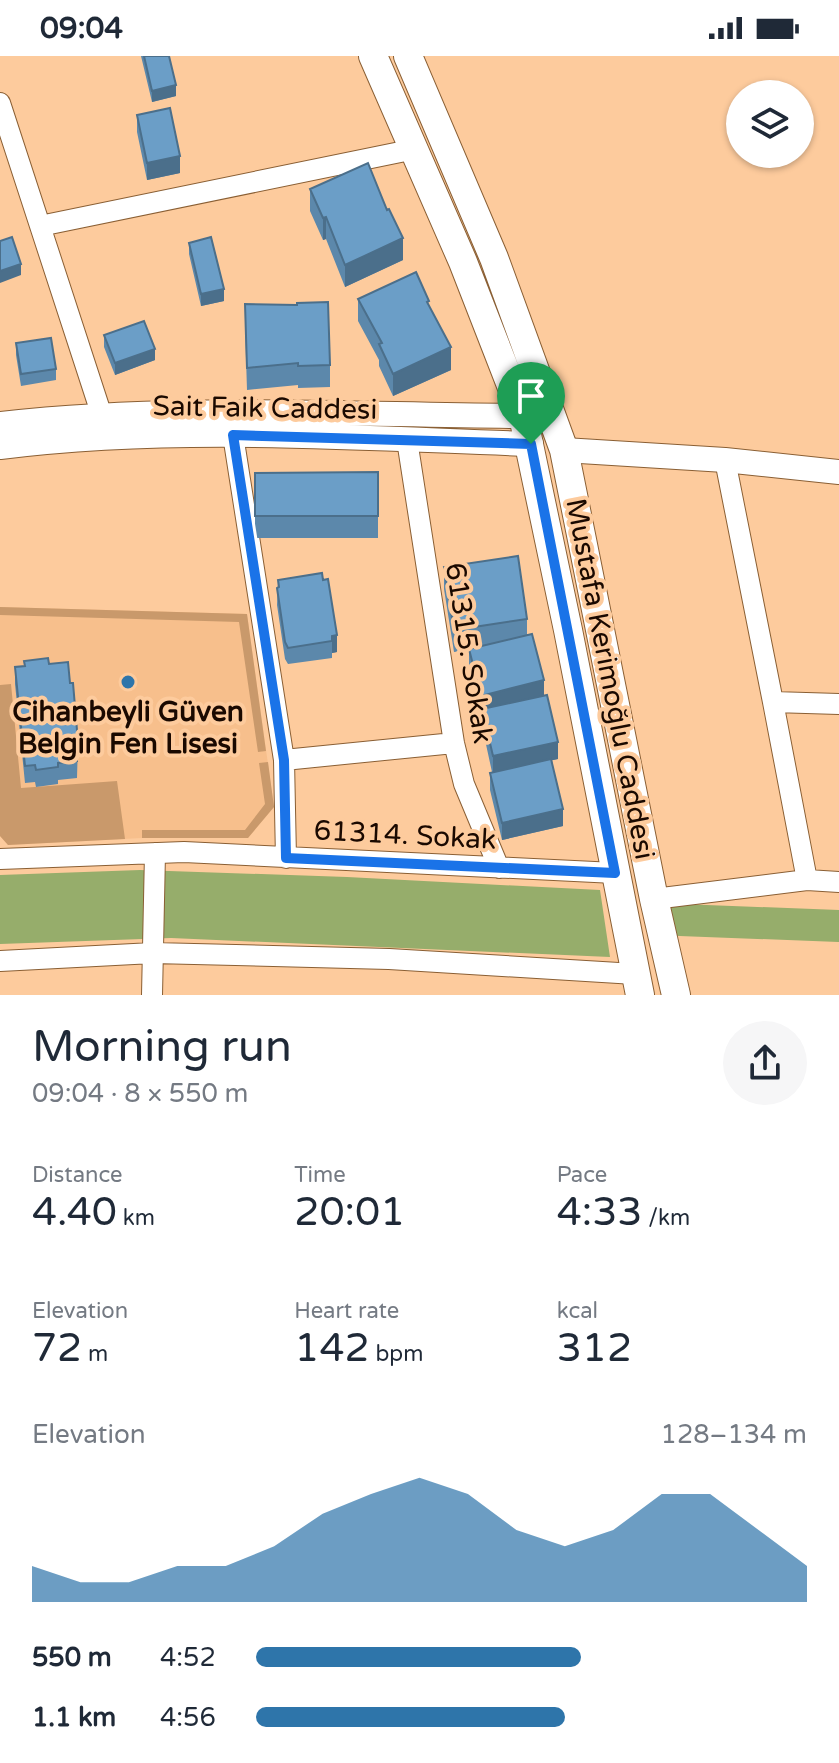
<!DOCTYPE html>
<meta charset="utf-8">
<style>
body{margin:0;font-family:"Varela Round",sans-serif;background:#f6f6f7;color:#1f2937;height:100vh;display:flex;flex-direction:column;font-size:30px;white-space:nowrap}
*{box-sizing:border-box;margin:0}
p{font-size:26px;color:#747a83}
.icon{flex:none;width:44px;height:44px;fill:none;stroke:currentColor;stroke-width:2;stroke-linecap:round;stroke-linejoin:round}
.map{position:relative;height:939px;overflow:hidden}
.side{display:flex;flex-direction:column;background:#fff;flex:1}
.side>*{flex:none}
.fabs{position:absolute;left:726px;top:24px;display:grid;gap:16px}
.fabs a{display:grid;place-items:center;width:88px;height:88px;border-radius:50%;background:#fff;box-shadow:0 2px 6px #0004;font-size:40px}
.pin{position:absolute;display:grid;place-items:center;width:68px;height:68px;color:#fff;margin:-82px -34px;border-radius:50% 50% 50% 0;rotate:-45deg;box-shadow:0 0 8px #0007}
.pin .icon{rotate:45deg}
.round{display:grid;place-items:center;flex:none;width:84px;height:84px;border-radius:42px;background:#f6f6f7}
.head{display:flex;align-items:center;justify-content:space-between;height:136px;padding:0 32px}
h1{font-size:44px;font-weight:600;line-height:60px}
.figures{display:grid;grid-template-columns:repeat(3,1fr);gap:12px;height:136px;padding:8px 32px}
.figures div{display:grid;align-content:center}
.figures b{font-size:40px;font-weight:600}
.figures small{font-size:22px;font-weight:400}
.figures p{font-size:22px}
.chart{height:224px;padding:16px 32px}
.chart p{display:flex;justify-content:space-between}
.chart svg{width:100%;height:144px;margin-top:8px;fill:#2e75aa;opacity:.7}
ul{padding:0 32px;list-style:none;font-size:26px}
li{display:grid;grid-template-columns:128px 96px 1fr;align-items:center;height:60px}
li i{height:20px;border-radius:10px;background:#2e75aa}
.status{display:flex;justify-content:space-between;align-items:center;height:56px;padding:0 40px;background:#fff;direction:ltr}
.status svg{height:22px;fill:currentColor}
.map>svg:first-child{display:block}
.built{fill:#f7bf8c}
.green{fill:#c9996b}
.water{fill:#96ad6b}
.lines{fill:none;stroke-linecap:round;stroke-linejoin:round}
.river{stroke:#96ad6b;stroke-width:32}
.minor-casing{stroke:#8a5f34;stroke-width:22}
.tertiary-casing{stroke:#8a5f34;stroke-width:26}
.secondary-casing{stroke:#8a5f34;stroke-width:30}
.minor{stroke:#fff;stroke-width:20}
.tertiary{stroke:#fff;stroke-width:24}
.secondary{stroke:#fff;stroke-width:28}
.wall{fill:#5c88ab}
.shaded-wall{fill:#4b6f8b}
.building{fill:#6b9ec7;stroke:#4b6f8b;stroke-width:2}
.route-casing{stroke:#fff;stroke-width:16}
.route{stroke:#1a73e8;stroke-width:10}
.poi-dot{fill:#2e75aa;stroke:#fdcb9d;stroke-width:3}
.labels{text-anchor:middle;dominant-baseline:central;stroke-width:8;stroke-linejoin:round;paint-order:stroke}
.street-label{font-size:28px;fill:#1a0900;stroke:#fdcb9d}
.poi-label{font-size:28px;font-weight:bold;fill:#1a0900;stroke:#fdcb9d}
</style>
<div class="status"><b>09:04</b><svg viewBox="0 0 49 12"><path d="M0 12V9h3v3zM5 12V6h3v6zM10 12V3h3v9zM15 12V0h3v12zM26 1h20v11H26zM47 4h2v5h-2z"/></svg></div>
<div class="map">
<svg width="839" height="939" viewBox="0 0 839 939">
<rect width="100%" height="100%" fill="#fdcb9d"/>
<path class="built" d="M0,551l247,7 27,193 -26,31h-106l-134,7 -8,-9z"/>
<path class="green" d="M0,551l247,7 19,137 -8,1 -19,-130 -239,-7z
M11,628l10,104 96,-7 8,58 -117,6 -8,-9v-151z
M268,706l6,45 -26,31h-106v-8h103l20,-26 -6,-41z"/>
<path class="water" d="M140,814l207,7 253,13 10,67 -439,-19 -171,6v-69z"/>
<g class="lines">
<path class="river" d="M680,864l159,6"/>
<g class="minor-casing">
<path id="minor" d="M0,47l102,313
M40,170l375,-77
M233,379l51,325 2,98
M407,384l47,303 10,41 35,84
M725,404l48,242 66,2
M773,646l34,178
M284,704l170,-17
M0,803l184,-7 431,21
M654,843l153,-19 32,2
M0,905l153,-8 236,6 246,15
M152,939l3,-142"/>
</g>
<g class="tertiary-casing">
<path id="tertiary" d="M0,368c174,-20 349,-9 523,-8
M0,391c176,-22 354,-9 531,-3
M564,394l161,10 114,12"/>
</g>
<g class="secondary-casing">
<path id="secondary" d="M373,0l90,206 60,154 45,214 72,365
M408,0l86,202 70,192 90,449 22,96"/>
</g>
<use href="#minor" class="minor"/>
<use href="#tertiary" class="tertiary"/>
<use href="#secondary" class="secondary"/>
</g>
<path class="wall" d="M141,0h28l7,40 -24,6z
M137,59l43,58 -33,7 -10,-48z
M310,133l93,71 -58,27 -19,-48 -3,1 -13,-29z
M189,187l35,58 -23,5 -12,-52z
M358,243l71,8 22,63 -58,26 -14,-30v-6l-21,-39z
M245,270l85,39v22l-32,1v-3l-51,5z
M104,279l51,25 -40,15 -11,-28z
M16,287l40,26v11l-35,6 -5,-31z
M378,416v66h-123v-65z
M444,511l83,52v16l17,61 14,63 -6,1 11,66 -61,14 -12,-50v-17l2,-1 -10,-46v-13h-1l-12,-47v-16l-15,2 -10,-63z
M322,517l15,79 -5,1v5l-44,6 -3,-5 -8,-54 1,-25z
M24,605l25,3 21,19 8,59 -1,36 -19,2v4l-22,3 -1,-5 -10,1 -10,-99v-17l9,-1z"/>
<path class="shaded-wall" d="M176,29v11l-24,6v-11z
M180,100v17l-33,7v-17z
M326,161v22l-3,1v-22z
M403,182v22l-58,27v-22z
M21,208v11l-21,8v-12z
M224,233v12l-23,5v-12z
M451,291v23l-58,26v-22z
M155,293v11l-40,15v-12z
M337,579v17l-5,1v-17z
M544,624v17l-62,12v4h-1v-17z
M558,686v17l-65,14v-17z
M563,753v17l-61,14v-17z"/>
<path class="building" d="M144,0h25l7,29 -24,6z
M170,52l10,48 -33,7 -10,-48z
M368,107l19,47 2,-1 14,29 -58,27 -19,-48 -3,1 -13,-29z
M12,181l9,27 -21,7v-30z
M211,181l13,52 -23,5 -12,-51z
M416,216l13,29 -2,1 24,45 -58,27 -14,-30 3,-1 -24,-44z
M328,246l2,63 -32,1v-3l-51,5 -2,-64 52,1v-2z
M144,265l11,28 -40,14 -11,-28z
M51,282l5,31 -35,5 -5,-31z
M378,416v44h-123v-43z
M518,500l9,63 -73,11 -10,-63z
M322,517l1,7 5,-1 9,56 -5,1v5l-44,7 -3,-6 -8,-54 2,-1 -1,-7z
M532,578l12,46 -63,16 -12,-47z
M48,602l1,6 19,-2 2,21h3l5,59h-3l2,19 -19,2v4l-22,3 -1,-5 -10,1 -10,-99 10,-1 -1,-5z
M547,639l11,47 -65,14 -11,-47z
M551,703l12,50 -61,14 -12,-50z"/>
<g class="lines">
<g class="route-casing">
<path id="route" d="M233,379l298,9 84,429 -329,-15 -2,-98z"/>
</g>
<use href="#route" class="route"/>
</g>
<circle class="poi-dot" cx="128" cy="626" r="8"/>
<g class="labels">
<g class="street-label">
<text transform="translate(265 352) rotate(1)">Sait Faik Caddesi</text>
<text transform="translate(469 597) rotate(81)">61315. Sokak</text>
<text transform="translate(610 623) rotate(79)">Mustafa Kerimoğlu Caddesi</text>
<text transform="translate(405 779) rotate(3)">61314. Sokak</text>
</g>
<g class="poi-label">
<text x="128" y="656">Cihanbeyli Güven<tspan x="128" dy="32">Belgin Fen Lisesi</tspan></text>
</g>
</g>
</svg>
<div class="fabs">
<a><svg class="icon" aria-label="layers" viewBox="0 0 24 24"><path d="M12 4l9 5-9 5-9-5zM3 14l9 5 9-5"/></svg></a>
</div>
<div class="pin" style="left:531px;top:388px;background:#1e9e55"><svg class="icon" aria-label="arrive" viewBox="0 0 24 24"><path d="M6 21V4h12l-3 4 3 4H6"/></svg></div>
</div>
<section class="side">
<div class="head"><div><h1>Morning run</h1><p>09:04 · 8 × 550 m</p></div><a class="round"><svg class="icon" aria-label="share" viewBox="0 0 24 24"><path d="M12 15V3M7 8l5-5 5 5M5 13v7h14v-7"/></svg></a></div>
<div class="figures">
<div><p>Distance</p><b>4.40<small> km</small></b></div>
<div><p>Time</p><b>20:01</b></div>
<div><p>Pace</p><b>4:33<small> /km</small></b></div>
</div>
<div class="figures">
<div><p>Elevation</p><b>72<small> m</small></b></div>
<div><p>Heart rate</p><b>142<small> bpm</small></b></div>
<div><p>kcal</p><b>312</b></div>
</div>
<div class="chart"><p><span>Elevation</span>128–134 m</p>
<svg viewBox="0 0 160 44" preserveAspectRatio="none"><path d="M0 44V33L10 38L20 38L30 33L40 33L50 27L60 17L70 11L80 6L90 11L100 22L110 27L120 22L130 11L140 11L150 22L160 33V44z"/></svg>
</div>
<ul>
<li><b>550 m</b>4:52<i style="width:59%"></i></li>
<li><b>1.1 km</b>4:56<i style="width:56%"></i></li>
</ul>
</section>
